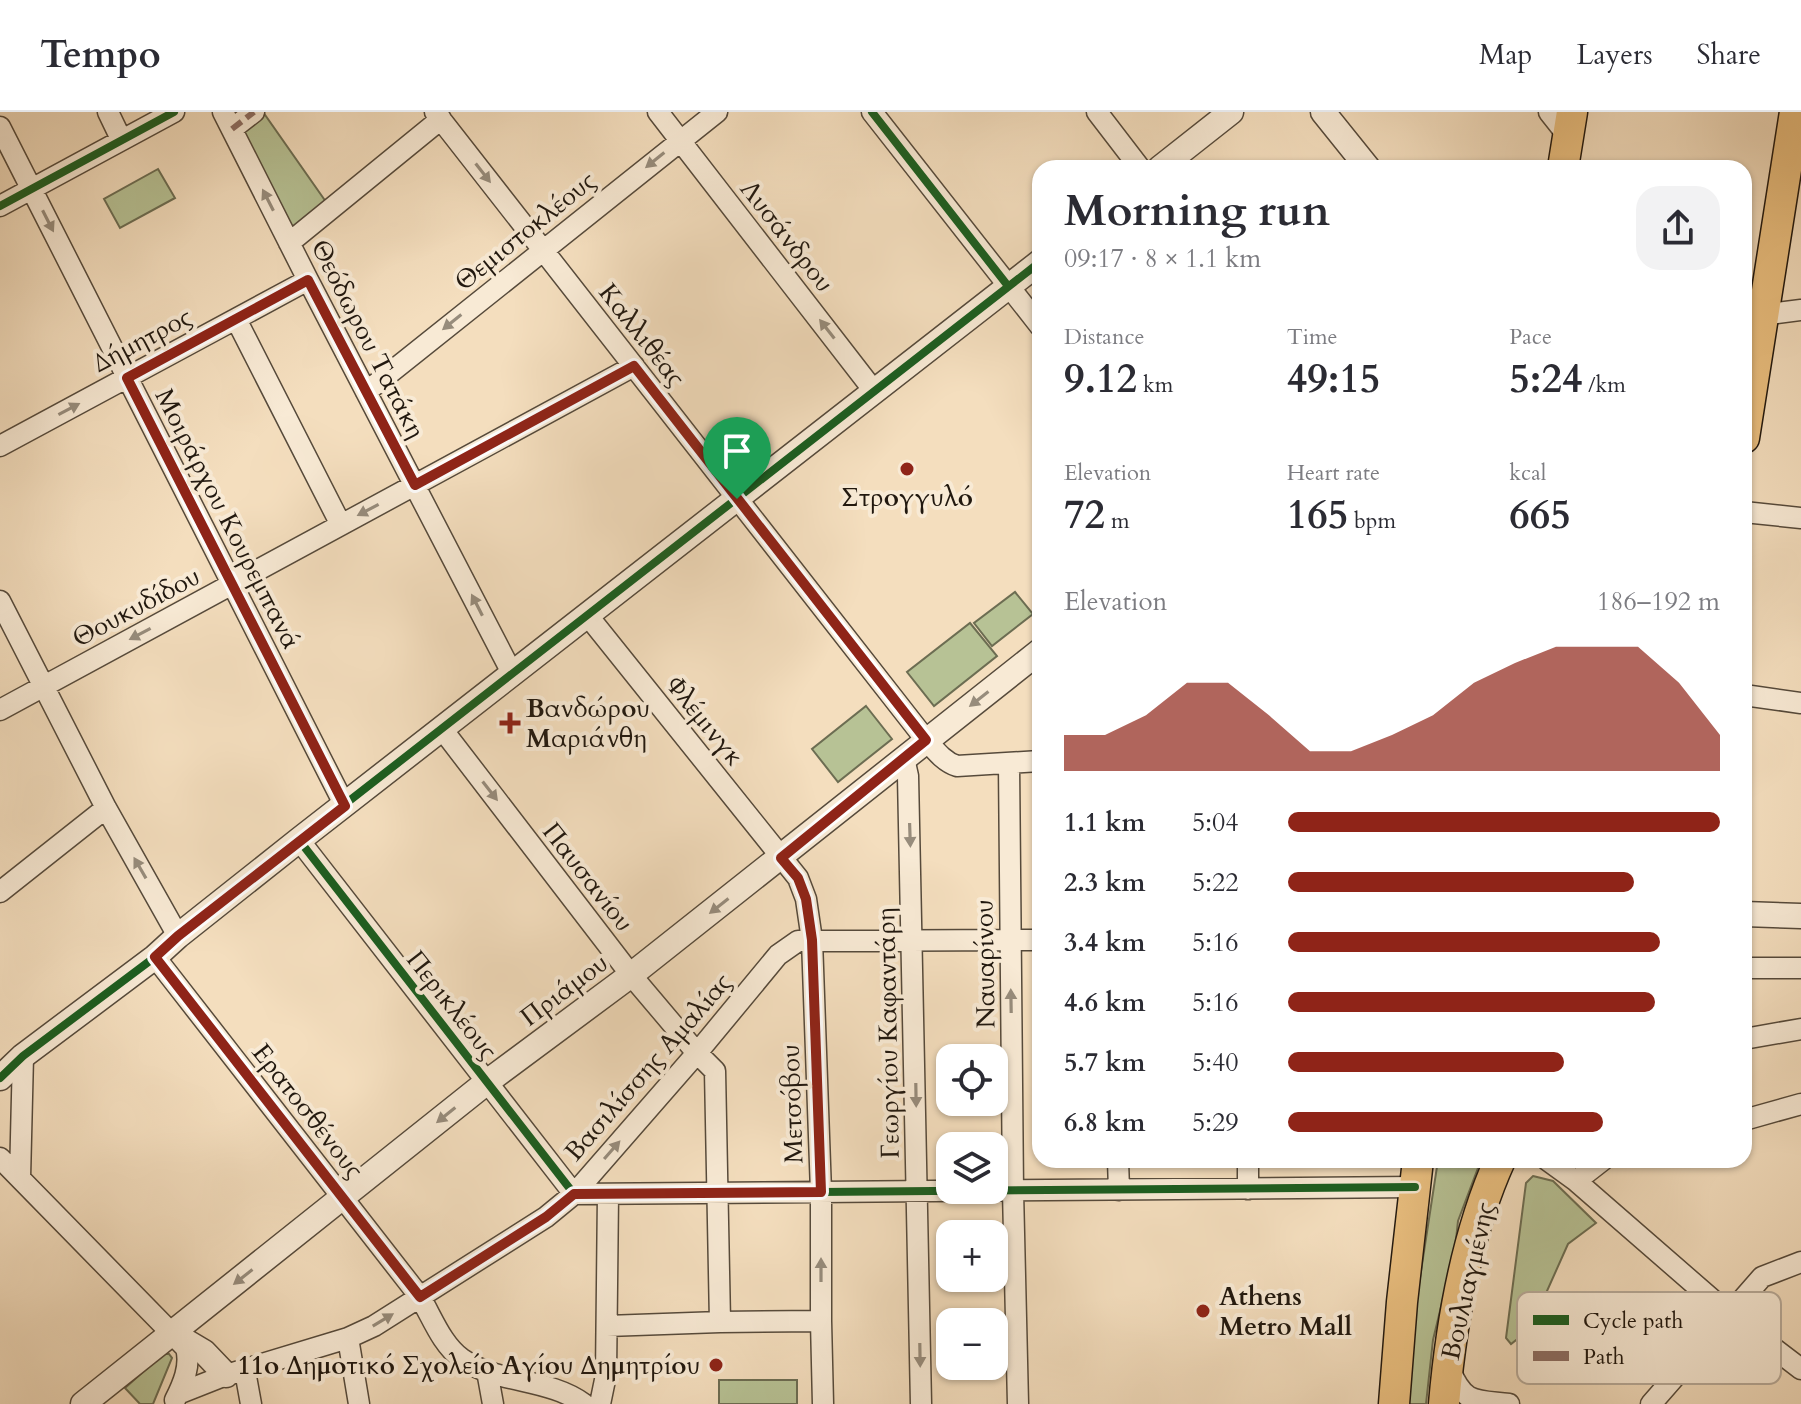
<!DOCTYPE html>
<meta charset="utf-8">
<style>
body{margin:0;font-family:Cardo,serif;background:#f2f2f3;color:#2b2b33;height:100vh;display:flex;flex-direction:column;font-size:30px;white-space:nowrap}
*{box-sizing:border-box;margin:0}
p{font-size:26px;color:#7c7c81}
.icon{flex:none;width:44px;height:44px;fill:none;stroke:currentColor;stroke-width:2;stroke-linecap:round;stroke-linejoin:round}
.map{position:relative;flex:1;overflow:hidden}
.details{position:absolute;left:1032px;top:48px;width:720px;height:1008px;display:flex;flex-direction:column;background:#fff;border-radius:24px;box-shadow:0 2px 6px #0004}
.details>*{flex:none}
.fabs{position:absolute;left:936px;top:932px;display:grid;gap:16px}
.fabs a{display:grid;place-items:center;width:72px;height:72px;border-radius:16px;background:#fff;box-shadow:0 2px 6px #0004;font-size:40px}
.pin{position:absolute;display:grid;place-items:center;width:68px;height:68px;color:#fff;margin:-82px -34px;border-radius:50% 50% 50% 0;rotate:-45deg;box-shadow:0 0 8px #0007}
.pin .icon{rotate:45deg}
.round{display:grid;place-items:center;flex:none;width:84px;height:84px;border-radius:24px;background:#f2f2f3}
.overview{display:flex;align-items:center;justify-content:space-between;height:136px;padding:0 32px}
h1{font-size:44px;font-weight:800;line-height:60px}
.metrics{display:grid;grid-template-columns:repeat(3,1fr);gap:12px;height:136px;padding:8px 32px}
.metrics div{display:grid;align-content:center}
.metrics b{font-size:40px;font-weight:800}
.metrics small{font-size:22px;font-weight:400}
.metrics p{font-size:22px}
.chart{height:224px;padding:16px 32px}
.chart p{display:flex;justify-content:space-between}
.chart svg{width:100%;height:144px;margin-top:8px;fill:#8f2418;opacity:.7}
ul{padding:0 32px;list-style:none;font-size:26px}
li{display:grid;grid-template-columns:128px 96px 1fr;align-items:center;height:60px}
li i{height:20px;border-radius:10px;background:#8f2418}
header{display:flex;align-items:center;gap:48px;box-sizing:border-box;height:112px;padding:0 40px;background:#fff;border-bottom:2px solid #e1e1e2}
header strong{font-size:38px}
nav{display:flex;gap:44px;margin-inline-start:auto;font-size:28px}
.map>svg:first-child{display:block}
.green{fill:#b7c295;stroke:#6c6d52;stroke-width:2}
.lines{fill:none;stroke-linecap:round;stroke-linejoin:round}
.minor-casing{stroke:#564a3b;stroke-width:23}
.tertiary-casing{stroke:#564a3b;stroke-width:27}
.primary-casing{stroke:#21180f;stroke-width:33}
.minor{stroke:#f8ead5;stroke-width:20}
.tertiary{stroke:#f8ead5;stroke-width:24}
.primary{stroke:#eabf7f;stroke-width:30}
.quiet{stroke:#8d6e63;stroke-width:6;stroke-dasharray:12 6;stroke-linecap:butt}
.cycleway-casing{stroke:#f8ead5;stroke-width:13}
.cycleway{stroke:#1b5e20;stroke-width:8}
.oneway{fill:#978c7c}
.route-casing{stroke:#fff;stroke-width:16}
.route{stroke:#8f2418;stroke-width:10}
.poi-dot{fill:#8f2418;stroke:#f8ead5;stroke-width:3}
.labels{text-anchor:middle;dominant-baseline:central;stroke-width:8;stroke-linejoin:round;paint-order:stroke}
.street-label{font-size:26px;fill:#21180f;stroke:#f8ead5}
.poi-label{font-size:26px;font-weight:bold;fill:#21180f;stroke:#f8ead5;text-anchor:start}
.key{fill:#f8ead5;stroke:#b8ab9a;stroke-width:2}
.key-label{font-size:22px;fill:#21180f}
</style>
<header>
<strong>Tempo</strong>
<nav><a>Map</a><a>Layers</a><a>Share</a></nav>
</header>
<div class="map">
<svg width="1801" height="1292" viewBox="0 0 1801 1292">
<rect width="100%" height="100%" fill="#f4debe"/>
<filter id="stains"><feTurbulence type="fractalNoise" baseFrequency=".0025" numOctaves="4"/><feColorMatrix values="0 0 0 0 .2 0 0 0 0 .09 0 0 0 0 .02 0 0 0 .5 -.17"/></filter>
<radialGradient id="worn" r=".72"><stop offset=".6" stop-color="#630" stop-opacity="0"/><stop offset="1" stop-color="#630" stop-opacity=".3"/></radialGradient>
<path class="green" d="M263,0l68,97 -42,34 -57,-114z
M158,57l17,29 -55,30 -16,-29z
M1015,480l18,22 -41,32 -18,-23z
M970,511l27,33 -63,50 -27,-34z
M866,594l26,33 -54,43 -26,-33z
M1438,1048h43l-23,61 -3,28 -22,91 -7,64h-20l6,-74z
M1533,1064l20,5 43,42 -28,21 -38,85 -19,15 -5,-6 20,-155z
M163,1242h6l3,4 -19,46h-13l-15,-16z
M719,1268h78v24h-78z"/>
<g class="lines">
<g class="minor-casing">
<path id="minor" d="M108,0l13,27
M223,0l85,168 205,395
M435,0l491,628c9,10 18,22 31,26l83,-5
M658,0l216,279
M872,0l168,214
M1097,0l43,56
M1549,0l19,24
M0,15l345,679
M232,17l22,-17
M0,94l174,-94
M289,131l152,-124
M1744,205l57,-7
M236,207l105,206
M366,280l351,-280
M0,334l308,-166
M1744,400l57,6
M0,489l106,207 72,128
M588,504l210,262 8,21 6,41 9,252v129l2,83
M1744,583l57,8
M0,598l634,-344
M442,617l189,246 66,78 18,18 5,251
M904,646l4,18 13,628
M1009,652l4,427 5,213
M299,728l275,354 841,-7
M0,780l106,-84
M155,845l265,340c12,20 22,48 42,62 36,25 87,19 122,45
M1744,856h57
M1744,927l57,-10
M1744,1008l57,-16
M0,1046l186,190c5,18 -3,36 -11,52
M1118,1048l1,30
M1248,1048v29
M1547,1048l29,21 154,134 71,54
M20,1066l3,-122
M1576,1069l27,-21
M607,1214l113,-4 101,-1
M348,1226l11,66
M1450,1258c14,34 25,30 59,34
M245,1259l6,33
M487,1259l6,33
M178,1282l48,-19 122,-37 26,-12 172,-109 28,-23 123,-141 81,-98 20,-14 242,-1
M600,1292l6,-29 2,-181
M1651,1292l111,-127 39,-15"/>
</g>
<g class="tertiary-casing">
<path id="tertiary" d="M1323,0l45,56
M1160,56l71,-56
M1744,802l57,2
M0,966l23,-22 132,-99 23,-21 121,-96 741,-578
M172,1221l32,19 22,23
M83,1292l404,-322 144,-107 409,-324"/>
</g>
<g class="primary-casing">
<path id="primary" d="M1563,56l9,-56
M1744,326l51,-326
M1394,1292l8,-102 16,-142
M1444,1292c7,-80 23,-171 56,-244"/>
</g>
<use href="#minor" class="minor"/>
<use href="#tertiary" class="tertiary"/>
<use href="#primary" class="primary"/>
<path class="quiet" d="M232,17l22,-17"/>
<g class="cycleway-casing">
<path id="cycleway" d="M872,0l136,174
M0,94l174,-94
M299,728l275,354 841,-7
M0,966l23,-22 132,-99 23,-21 121,-96 741,-578"/>
</g>
<use href="#cycleway" class="cycleway"/>
</g>
<defs><path id="oneway-solid" d="M-6-.8H1V-3.2L6.5 0L1 3.2V.8H-6Z" transform="scale(2)"/></defs>
<g class="oneway">
<use href="#oneway-solid" transform="translate(655 48) rotate(141)"/>
<use href="#oneway-solid" transform="translate(483 61) rotate(52)"/>
<use href="#oneway-solid" transform="translate(268 88) rotate(-117)"/>
<use href="#oneway-solid" transform="translate(48 109) rotate(63)"/>
<use href="#oneway-solid" transform="translate(452 210) rotate(141)"/>
<use href="#oneway-solid" transform="translate(827 217) rotate(-128)"/>
<use href="#oneway-solid" transform="translate(69 297) rotate(-28)"/>
<use href="#oneway-solid" transform="translate(368 398) rotate(152)"/>
<use href="#oneway-solid" transform="translate(477 493) rotate(-117)"/>
<use href="#oneway-solid" transform="translate(140 522) rotate(152)"/>
<use href="#oneway-solid" transform="translate(979 587) rotate(142)"/>
<use href="#oneway-solid" transform="translate(490 679) rotate(52)"/>
<use href="#oneway-solid" transform="translate(910 723) rotate(88)"/>
<use href="#oneway-solid" transform="translate(140 756) rotate(-120)"/>
<use href="#oneway-solid" transform="translate(719 794) rotate(142)"/>
<use href="#oneway-solid" transform="translate(1011 889) rotate(-91)"/>
<use href="#oneway-solid" transform="translate(916 983) rotate(89)"/>
<use href="#oneway-solid" transform="translate(446 1003) rotate(141)"/>
<use href="#oneway-solid" transform="translate(612 1038) rotate(-49)"/>
<use href="#oneway-solid" transform="translate(821 1158) rotate(-90)"/>
<use href="#oneway-solid" transform="translate(243 1165) rotate(142)"/>
<use href="#oneway-solid" transform="translate(383 1208) rotate(-31)"/>
<use href="#oneway-solid" transform="translate(920 1243) rotate(89)"/>
</g>
<g class="lines">
<g class="route-casing">
<path id="route" d="M308,168l107,205 219,-119 292,374 -145,118 17,20 8,21 6,41 9,252 -247,2 -28,23 -126,80 -265,-340 23,-21 167,-130 -218,-428z"/>
</g>
<use href="#route" class="route"/>
</g>
<g class="poi-dot">
<circle cx="907" cy="357" r="8"/>
<path d="M506 599h8v8h8v8h-8v8h-8v-8h-8v-8h8z"/>
<circle cx="1203" cy="1199" r="8"/>
<circle cx="716" cy="1253" r="8"/>
</g>
<g class="labels">
<g class="street-label">
<text transform="translate(525 119) rotate(-39)">Θεμιστοκλέους</text>
<text transform="translate(787 124) rotate(52)">Λυσάνδρου</text>
<text transform="translate(642 223) rotate(52)">Καλλιθέας</text>
<text transform="translate(368 227) rotate(63)">Θεόδωρου Τατάκη</text>
<text transform="translate(142 228) rotate(-28)">Δήμητρος</text>
<text transform="translate(228 407) rotate(63)">Μοιράρχου Κουρεμπανά</text>
<text transform="translate(136 495) rotate(-28)">Θουκυδίδου</text>
<text transform="translate(705 609) rotate(51)">Φλέμινγκ</text>
<text transform="translate(588 765) rotate(52)">Παυσανίου</text>
<text transform="translate(985 852) rotate(-91)">Ναυαρίνου</text>
<text transform="translate(564 878) rotate(-37)">Πριάμου</text>
<text transform="translate(452 893) rotate(52)">Περικλέους</text>
<text transform="translate(888 921) rotate(-91)">Γεωργίου Καφαντάρη</text>
<text transform="translate(648 955) rotate(-49)">Βασιλίσσης Αμαλίας</text>
<text transform="translate(792 992) rotate(-92)">Μετσόβου</text>
<text transform="translate(308 999) rotate(52)">Ερατοσθένους</text>
<text transform="translate(1468 1169) rotate(-77)">Βουλιαγμένης</text>
</g>
<g class="poi-label">
<text x="907" y="385" text-anchor="middle">Στρογγυλό</text>
<text x="526" y="596">Βανδώρου<tspan x="526" dy="30">Μαριάνθη</tspan></text>
<text x="1219" y="1184">Athens<tspan x="1219" dy="30">Metro Mall</tspan></text>
<text x="700" y="1253" text-anchor="end">11ο Δημοτικό Σχολείο Αγίου Δημητρίου</text>
</g>
</g>
<rect x="1517" y="1180" width="264" height="92" rx="12" class="key"/>
<rect x="1533" y="1203" width="36" height="10" fill="#1b5e20"/>
<rect x="1533" y="1239" width="36" height="10" fill="#8d6e63"/>
<g class="key-label">
<text x="1583" y="1216">Cycle path</text>
<text x="1583" y="1252">Path</text>
</g>
<rect width="100%" height="100%" filter="url(#stains)"/>
<rect width="100%" height="100%" fill="url(#worn)"/>
</svg>
<div class="fabs">
<a><svg class="icon" aria-label="locate" viewBox="0 0 24 24"><circle cx="12" cy="12" r="6"/><path d="M12 2v4M12 18v4M2 12h4M18 12h4"/></svg></a>
<a><svg class="icon" aria-label="layers" viewBox="0 0 24 24"><path d="M12 4l9 5-9 5-9-5zM3 14l9 5 9-5"/></svg></a>
<a>+</a>
<a>−</a>
</div>
<div class="pin" style="left:737px;top:387px;background:#1e9e55"><svg class="icon" aria-label="arrive" viewBox="0 0 24 24"><path d="M6 21V4h12l-3 4 3 4H6"/></svg></div>
<section class="details">
<div class="overview"><div><h1>Morning run</h1><p>09:17 · 8 × 1.1 km</p></div><a class="round"><svg class="icon" aria-label="share" viewBox="0 0 24 24"><path d="M12 15V3M7 8l5-5 5 5M5 13v7h14v-7"/></svg></a></div>
<div class="metrics">
<div><p>Distance</p><b>9.12<small> km</small></b></div>
<div><p>Time</p><b>49:15</b></div>
<div><p>Pace</p><b>5:24<small> /km</small></b></div>
</div>
<div class="metrics">
<div><p>Elevation</p><b>72<small> m</small></b></div>
<div><p>Heart rate</p><b>165<small> bpm</small></b></div>
<div><p>kcal</p><b>665</b></div>
</div>
<div class="chart"><p><span>Elevation</span>186–192 m</p>
<svg viewBox="0 0 160 44" preserveAspectRatio="none"><path d="M0 44V33L10 33L20 27L30 17L40 17L50 27L60 38L70 38L80 33L90 27L100 17L110 11L120 6L130 6L140 6L150 17L160 33V44z"/></svg>
</div>
<ul>
<li><b>1.1 km</b>5:04<i style="width:100%"></i></li>
<li><b>2.3 km</b>5:22<i style="width:80%"></i></li>
<li><b>3.4 km</b>5:16<i style="width:86%"></i></li>
<li><b>4.6 km</b>5:16<i style="width:85%"></i></li>
<li><b>5.7 km</b>5:40<i style="width:64%"></i></li>
<li><b>6.8 km</b>5:29<i style="width:73%"></i></li>
</ul>
</section>
</div>
